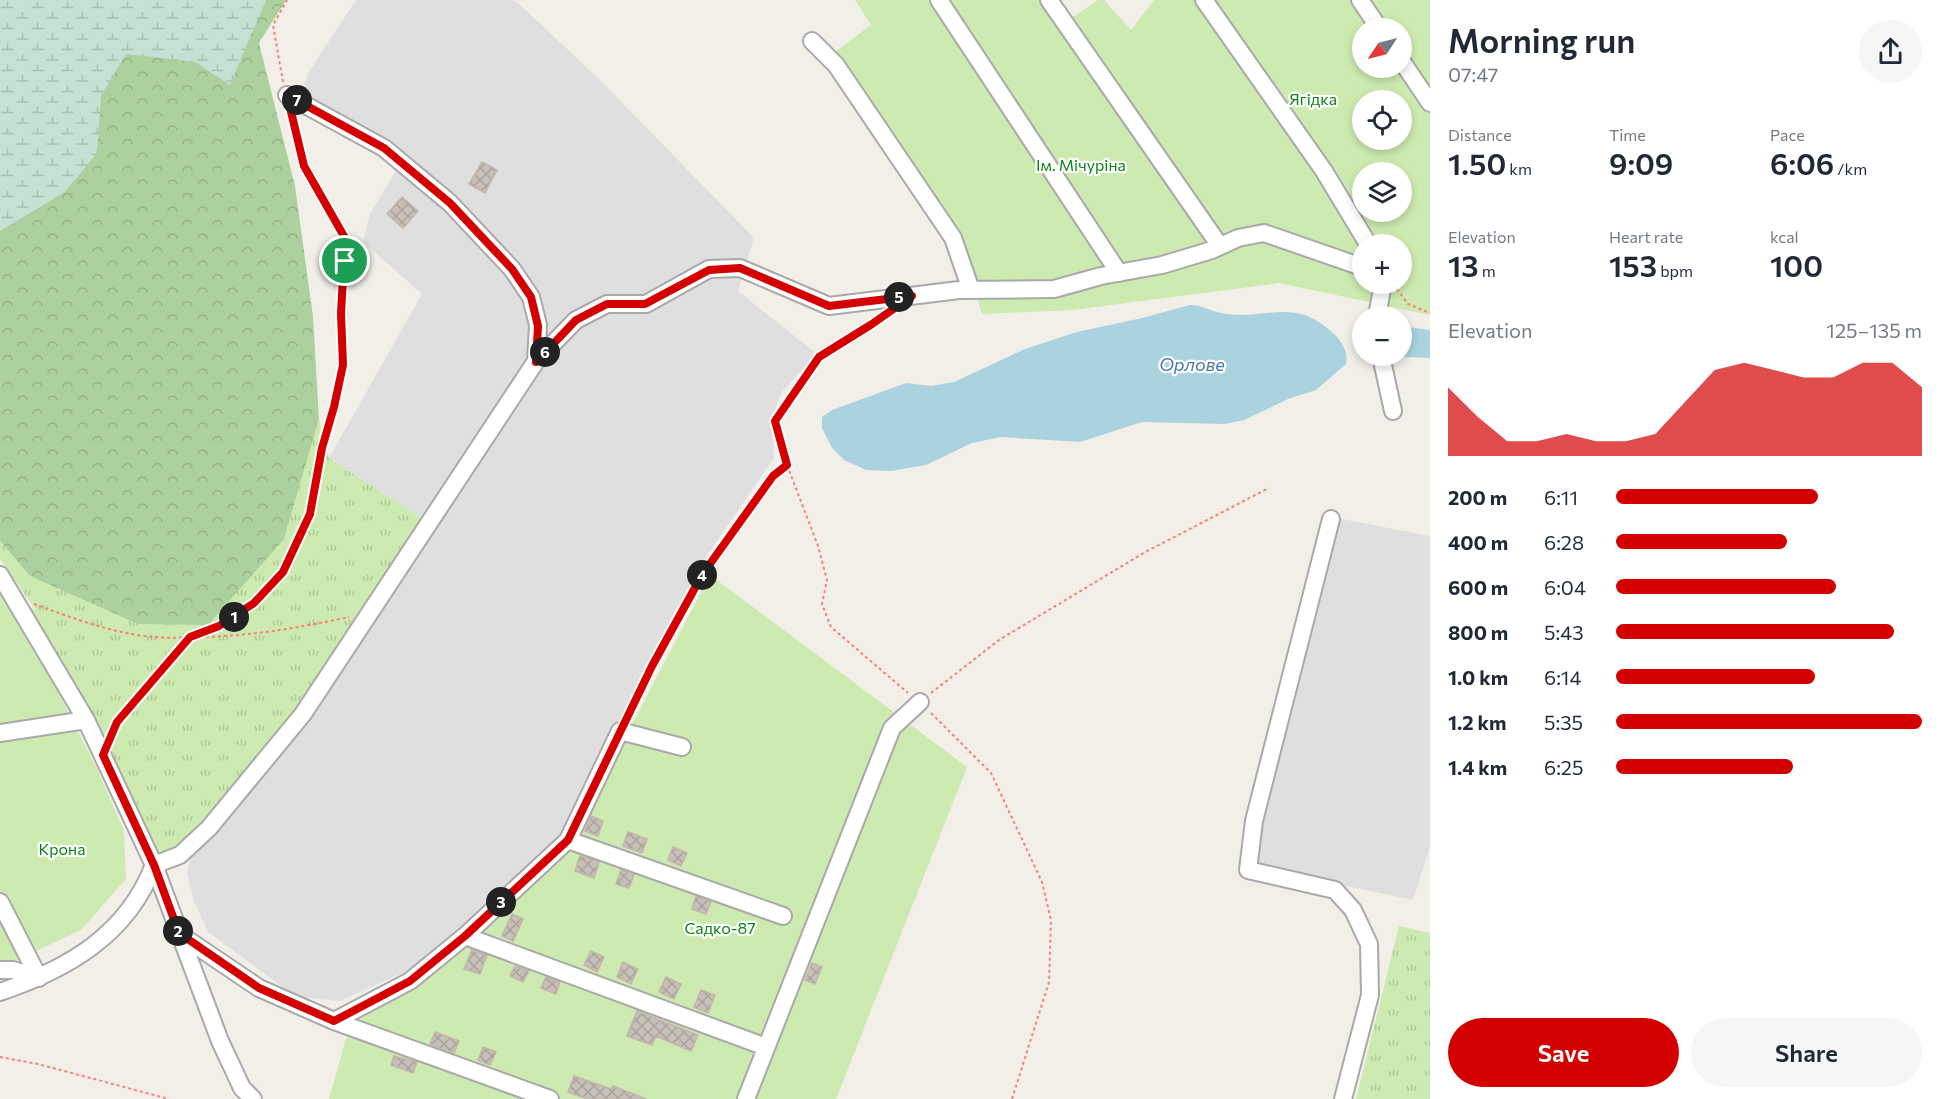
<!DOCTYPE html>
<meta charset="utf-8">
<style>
body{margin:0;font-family:Commissioner,sans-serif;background:#f6f6f7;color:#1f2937;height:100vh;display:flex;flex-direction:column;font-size:22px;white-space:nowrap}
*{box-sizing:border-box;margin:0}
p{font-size:20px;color:#747a83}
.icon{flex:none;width:33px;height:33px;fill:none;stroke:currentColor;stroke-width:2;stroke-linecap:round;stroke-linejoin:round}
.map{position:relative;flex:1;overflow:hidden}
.sheet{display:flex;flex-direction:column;background:#fff;width:510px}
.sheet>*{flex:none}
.needle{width:39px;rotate:235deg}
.fabs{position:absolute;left:1352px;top:18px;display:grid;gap:12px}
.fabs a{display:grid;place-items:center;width:60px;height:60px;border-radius:50%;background:#fff;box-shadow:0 3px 9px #0003;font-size:30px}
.pin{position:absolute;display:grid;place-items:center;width:51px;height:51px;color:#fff;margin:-26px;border:3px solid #fff;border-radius:50%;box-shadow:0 2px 6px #0007}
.km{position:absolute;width:30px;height:30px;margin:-15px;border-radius:50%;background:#222;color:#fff;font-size:16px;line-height:30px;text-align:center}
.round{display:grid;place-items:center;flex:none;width:63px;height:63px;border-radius:32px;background:#f6f6f7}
.head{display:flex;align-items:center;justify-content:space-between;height:102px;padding:0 18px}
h1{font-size:33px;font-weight:600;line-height:45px}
.stats{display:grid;grid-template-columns:repeat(3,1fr);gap:9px;height:102px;padding:6px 18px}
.stats div{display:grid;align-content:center}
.stats b{font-size:30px;font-weight:600}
.stats small{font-size:16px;font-weight:400}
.stats p{font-size:16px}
.chart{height:168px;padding:12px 18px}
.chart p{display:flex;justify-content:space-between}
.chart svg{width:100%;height:108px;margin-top:6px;fill:#d40000;opacity:.7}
.button{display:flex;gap:12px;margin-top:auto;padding:12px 18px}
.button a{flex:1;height:69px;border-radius:36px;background:#d40000;color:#fff;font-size:24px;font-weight:600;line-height:69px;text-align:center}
.button a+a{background:#f6f6f7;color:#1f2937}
ul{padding:0 18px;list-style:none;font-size:20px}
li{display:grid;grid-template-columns:96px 72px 1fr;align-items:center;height:45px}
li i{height:15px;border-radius:8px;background:#d40000}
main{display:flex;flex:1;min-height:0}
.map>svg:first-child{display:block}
.residential{fill:#e0dfdf}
.grass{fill:url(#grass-tufts)}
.forest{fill:url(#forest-crowns)}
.wetland{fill:url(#wetland-marsh)}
.garden{fill:#cdebb0;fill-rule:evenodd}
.water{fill:#aad3df}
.building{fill:url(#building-cross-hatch);stroke:#c4b6ab;stroke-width:1.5}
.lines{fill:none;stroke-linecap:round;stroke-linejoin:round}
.minor-casing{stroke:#a9a9a9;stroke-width:20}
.path{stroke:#fa8072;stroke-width:2;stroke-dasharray:3 3;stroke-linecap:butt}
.minor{stroke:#fff;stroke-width:16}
.route-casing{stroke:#fff;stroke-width:12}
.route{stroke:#d40000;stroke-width:8}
.labels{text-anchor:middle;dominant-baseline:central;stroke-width:4.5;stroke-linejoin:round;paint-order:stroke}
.park-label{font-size:16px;fill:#0c8416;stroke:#fff}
.water-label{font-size:18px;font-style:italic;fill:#4a7aab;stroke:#fff}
</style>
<main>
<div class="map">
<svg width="1430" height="1099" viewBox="0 0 1430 1099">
<defs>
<pattern id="grass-tufts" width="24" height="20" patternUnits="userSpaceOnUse" patternTransform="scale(1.5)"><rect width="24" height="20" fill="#cdebb0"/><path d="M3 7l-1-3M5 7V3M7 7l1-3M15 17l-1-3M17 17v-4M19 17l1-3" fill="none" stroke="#b0c997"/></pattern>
<pattern id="forest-crowns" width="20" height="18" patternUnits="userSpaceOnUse" patternTransform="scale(1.5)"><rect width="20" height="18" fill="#add19e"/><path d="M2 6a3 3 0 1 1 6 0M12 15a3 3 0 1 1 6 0" fill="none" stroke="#95b388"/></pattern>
<pattern id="wetland-marsh" width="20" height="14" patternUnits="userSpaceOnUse" patternTransform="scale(1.5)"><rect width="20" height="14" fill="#c6e0d4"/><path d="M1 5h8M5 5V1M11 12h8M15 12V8" fill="none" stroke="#aac0b6"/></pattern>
<pattern id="building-cross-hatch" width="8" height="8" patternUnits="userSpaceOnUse" patternTransform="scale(1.5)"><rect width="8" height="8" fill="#c7bfb8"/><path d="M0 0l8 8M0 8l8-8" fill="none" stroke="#aba49e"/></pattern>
</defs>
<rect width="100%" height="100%" fill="#f2efe9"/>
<path class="residential" d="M356,0h156l5,2 82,77 155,159 -16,53 79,63 -36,39 -9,26 2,39 -75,109 -131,260 -91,88 -57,50 -80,36 -44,-4 -88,-65 -14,-31 -7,-28 4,-17 102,-115 142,-214 -106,-69 93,-164 -59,-52 7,-28 35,-58 -104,-64 9,-22z
M1337,518l93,18v311l-17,53 -161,-34z"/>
<path class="grass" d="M319,419l10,39 106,69 -142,214 -102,117h-34l-133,-251 11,2 -35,-50v-18l30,35 254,-37z
M1399,926l31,7v166h-74z"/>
<path class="forest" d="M0,0h286l-27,43 36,143 18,131 6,102 -35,120 -76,86 -70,-1 -108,-48 -30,-35z"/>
<path class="wetland" d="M0,0h266l-36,85 -35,-23 -69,-8 -25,42 -4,57 -32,39 -65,39z"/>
<path class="garden" d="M855,0h197l15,21 31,-21h6l27,30 23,-30h276v315l-151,-32 -206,27 -91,4 -23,-73 -124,-189 36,-27zM1362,28h39v40h-39zM1362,100h39v40h-39zM1362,172h39v40h-39zM1362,244h39v40h-39z
M710,575l257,192 -131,332h-507l20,-71 106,-77 114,-106z
M0,592l46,76 51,101 27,62 2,48 -45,51 -81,38z"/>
<path class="water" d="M1190,305c12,0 20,6 31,8 46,9 72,-19 114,22 8,8 13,17 11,29l-30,26 -28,9 -44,21 -19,4 -83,-2 -62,20 -79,-5 -29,6 -46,22 -35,6 -25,-1 -22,-10 -12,-12 -10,-20v-11l10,-7 74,-27 25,3 23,-4 71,-33 52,-17 65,-14z
M1401,326l29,4v28l-45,-2h16z"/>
<path class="building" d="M482,162l15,8 -12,23 -16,-9z
M402,197l16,14 -15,17 -16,-14z
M591,816l12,5 -5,15 -13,-5z
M628,832l19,7 -5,14 -19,-7z
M673,847l14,6 -6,13 -13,-6z
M580,856l19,6 -5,16 -19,-7z
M621,870l13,5 -5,13 -13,-4z
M696,896l15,6 -5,12 -14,-5z
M512,914l11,5 -10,22 -11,-5z
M472,950l15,5 -7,19 -16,-5z
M591,951l13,6 -7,15 -13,-7z
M623,962l15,7 -7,15 -14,-7z
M812,963l10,4 -7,17 -10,-4z
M515,966l14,5 -6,11 -13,-6z
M546,977l14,5 -4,12 -15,-6z
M666,977l15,7 -7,15 -15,-7z
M701,990l14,5 -7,18 -14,-6z
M637,1011l61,24 -7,16 -35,-15 -4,9 -25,-9z
M435,1032l24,9 -5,12 -24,-9z
M483,1047l13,5 -6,13 -12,-5z
M394,1056l23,6 -4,11 -22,-8z
M574,1076l37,13 2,-3 33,13h-59l-19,-7z"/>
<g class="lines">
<g class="minor-casing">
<path id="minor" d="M939,0l180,273
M1049,0l171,246
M1204,0l120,171 44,73
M1360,0l19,28
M812,41l24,24 117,173 18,52
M1401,60l29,43
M287,95l97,53 66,55 62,66 19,28 7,28 -2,36
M1377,316l6,-32
M1381,356l12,55
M1331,519l-77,302 -6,49 87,20 18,20 16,34 1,51 -27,104
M0,575l86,145 68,145 66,176 22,47 11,11
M0,733l86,-13
M568,840l52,-109 62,16
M154,865l26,-10 29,-27 94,-114 233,-353 40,-41 31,-16h39l63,-35 31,-1 89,38 130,-16 95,-1 47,-13 61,-11 50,-15 26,-12 26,-5 98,34
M0,902l39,76
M179,934l80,54 75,33 76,-40 55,-45 301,111
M465,936l103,-96 215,76
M0,970h13l26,8
M0,992c68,-23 127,-57 154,-127
M334,1021l216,78
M746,1099l146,-371 28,-26"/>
</g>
<path class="path" d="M283,82l-10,-57 14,-25
M1397,289l11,15 22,9
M887,314l-68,43 -44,64 12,44 31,81 9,34 -5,24 9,23 77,66
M34,604c50,18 100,38 154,33
M194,637c52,0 104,-9 155,-20
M931,693l68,-53 148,-89 122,-63
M931,713l60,60 51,109 9,38 -2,62 -37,117
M627,717l75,-142 71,-99 14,-11
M111,736l5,-14 74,-85 29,-11 35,-23 29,-31 27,-58 12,-66 13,-41 8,-42 -2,-52 4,-74 -41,-73 -13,-52
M0,1057l38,7 131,35"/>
<use href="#minor" class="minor"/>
</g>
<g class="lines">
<g class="route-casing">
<path id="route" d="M287,95l97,53 66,55 62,66 19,28 7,29 -2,36 40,-42 31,-16h38l64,-34 31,-2 89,38 83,-10 -40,28 -53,33 -44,64 12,44 -14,11 -71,99 -50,91 -84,174 -103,96 -55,45 -76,40 -75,-33 -80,-55 -25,-68 -51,-110 14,-33 73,-85 29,-11 35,-23 29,-31 27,-58 12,-66 12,-41 9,-42 -2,-51 4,-76 -41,-72z"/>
</g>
<use href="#route" class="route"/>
</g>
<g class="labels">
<g class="park-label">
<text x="1313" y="98">Ягідка</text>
<text x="1081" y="164">Ім. Мічуріна</text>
<text x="62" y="848">Крона</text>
<text x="720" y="927">Садко-87</text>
</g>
<g class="water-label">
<text x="1192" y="364">Орлове</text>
</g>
</g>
</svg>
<div class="fabs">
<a><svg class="needle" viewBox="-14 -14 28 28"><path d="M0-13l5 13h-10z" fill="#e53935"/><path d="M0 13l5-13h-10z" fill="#747a83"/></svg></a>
<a><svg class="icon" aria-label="locate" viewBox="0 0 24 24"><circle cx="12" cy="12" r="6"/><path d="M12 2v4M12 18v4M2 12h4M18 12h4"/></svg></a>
<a><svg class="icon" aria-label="layers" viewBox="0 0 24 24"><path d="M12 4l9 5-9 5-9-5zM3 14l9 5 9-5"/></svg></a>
<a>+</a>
<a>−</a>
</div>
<div class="pin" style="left:345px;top:261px;background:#1e9e55"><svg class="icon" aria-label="arrive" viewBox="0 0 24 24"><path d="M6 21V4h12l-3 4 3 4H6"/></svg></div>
<b class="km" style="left:234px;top:617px">1</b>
<b class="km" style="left:178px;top:931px">2</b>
<b class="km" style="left:501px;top:902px">3</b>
<b class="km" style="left:702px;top:575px">4</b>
<b class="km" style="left:899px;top:297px">5</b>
<b class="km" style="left:545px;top:352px">6</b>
<b class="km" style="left:297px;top:100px">7</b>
</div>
<section class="sheet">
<div class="head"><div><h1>Morning run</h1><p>07:47</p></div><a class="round"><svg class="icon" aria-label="share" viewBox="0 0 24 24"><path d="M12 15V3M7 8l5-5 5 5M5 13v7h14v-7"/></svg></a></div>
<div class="stats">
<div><p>Distance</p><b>1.50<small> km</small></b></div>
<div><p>Time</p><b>9:09</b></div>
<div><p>Pace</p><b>6:06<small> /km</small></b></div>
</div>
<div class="stats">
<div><p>Elevation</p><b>13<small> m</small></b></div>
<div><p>Heart rate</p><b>153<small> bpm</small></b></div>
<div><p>kcal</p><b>100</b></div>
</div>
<div class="chart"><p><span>Elevation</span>125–135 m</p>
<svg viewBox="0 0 160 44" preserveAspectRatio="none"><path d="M0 44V16L10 28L20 38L30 38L40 35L50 38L60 38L70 35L80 22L90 9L100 6L110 9L120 12L130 12L140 6L150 6L160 16V44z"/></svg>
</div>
<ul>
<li><b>200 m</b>6:11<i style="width:66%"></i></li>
<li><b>400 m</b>6:28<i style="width:56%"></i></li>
<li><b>600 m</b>6:04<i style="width:72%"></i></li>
<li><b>800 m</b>5:43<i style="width:91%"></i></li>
<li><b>1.0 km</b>6:14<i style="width:65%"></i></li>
<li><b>1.2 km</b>5:35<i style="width:100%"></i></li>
<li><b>1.4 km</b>6:25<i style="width:58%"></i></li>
</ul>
<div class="button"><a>Save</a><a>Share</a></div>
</section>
</main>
